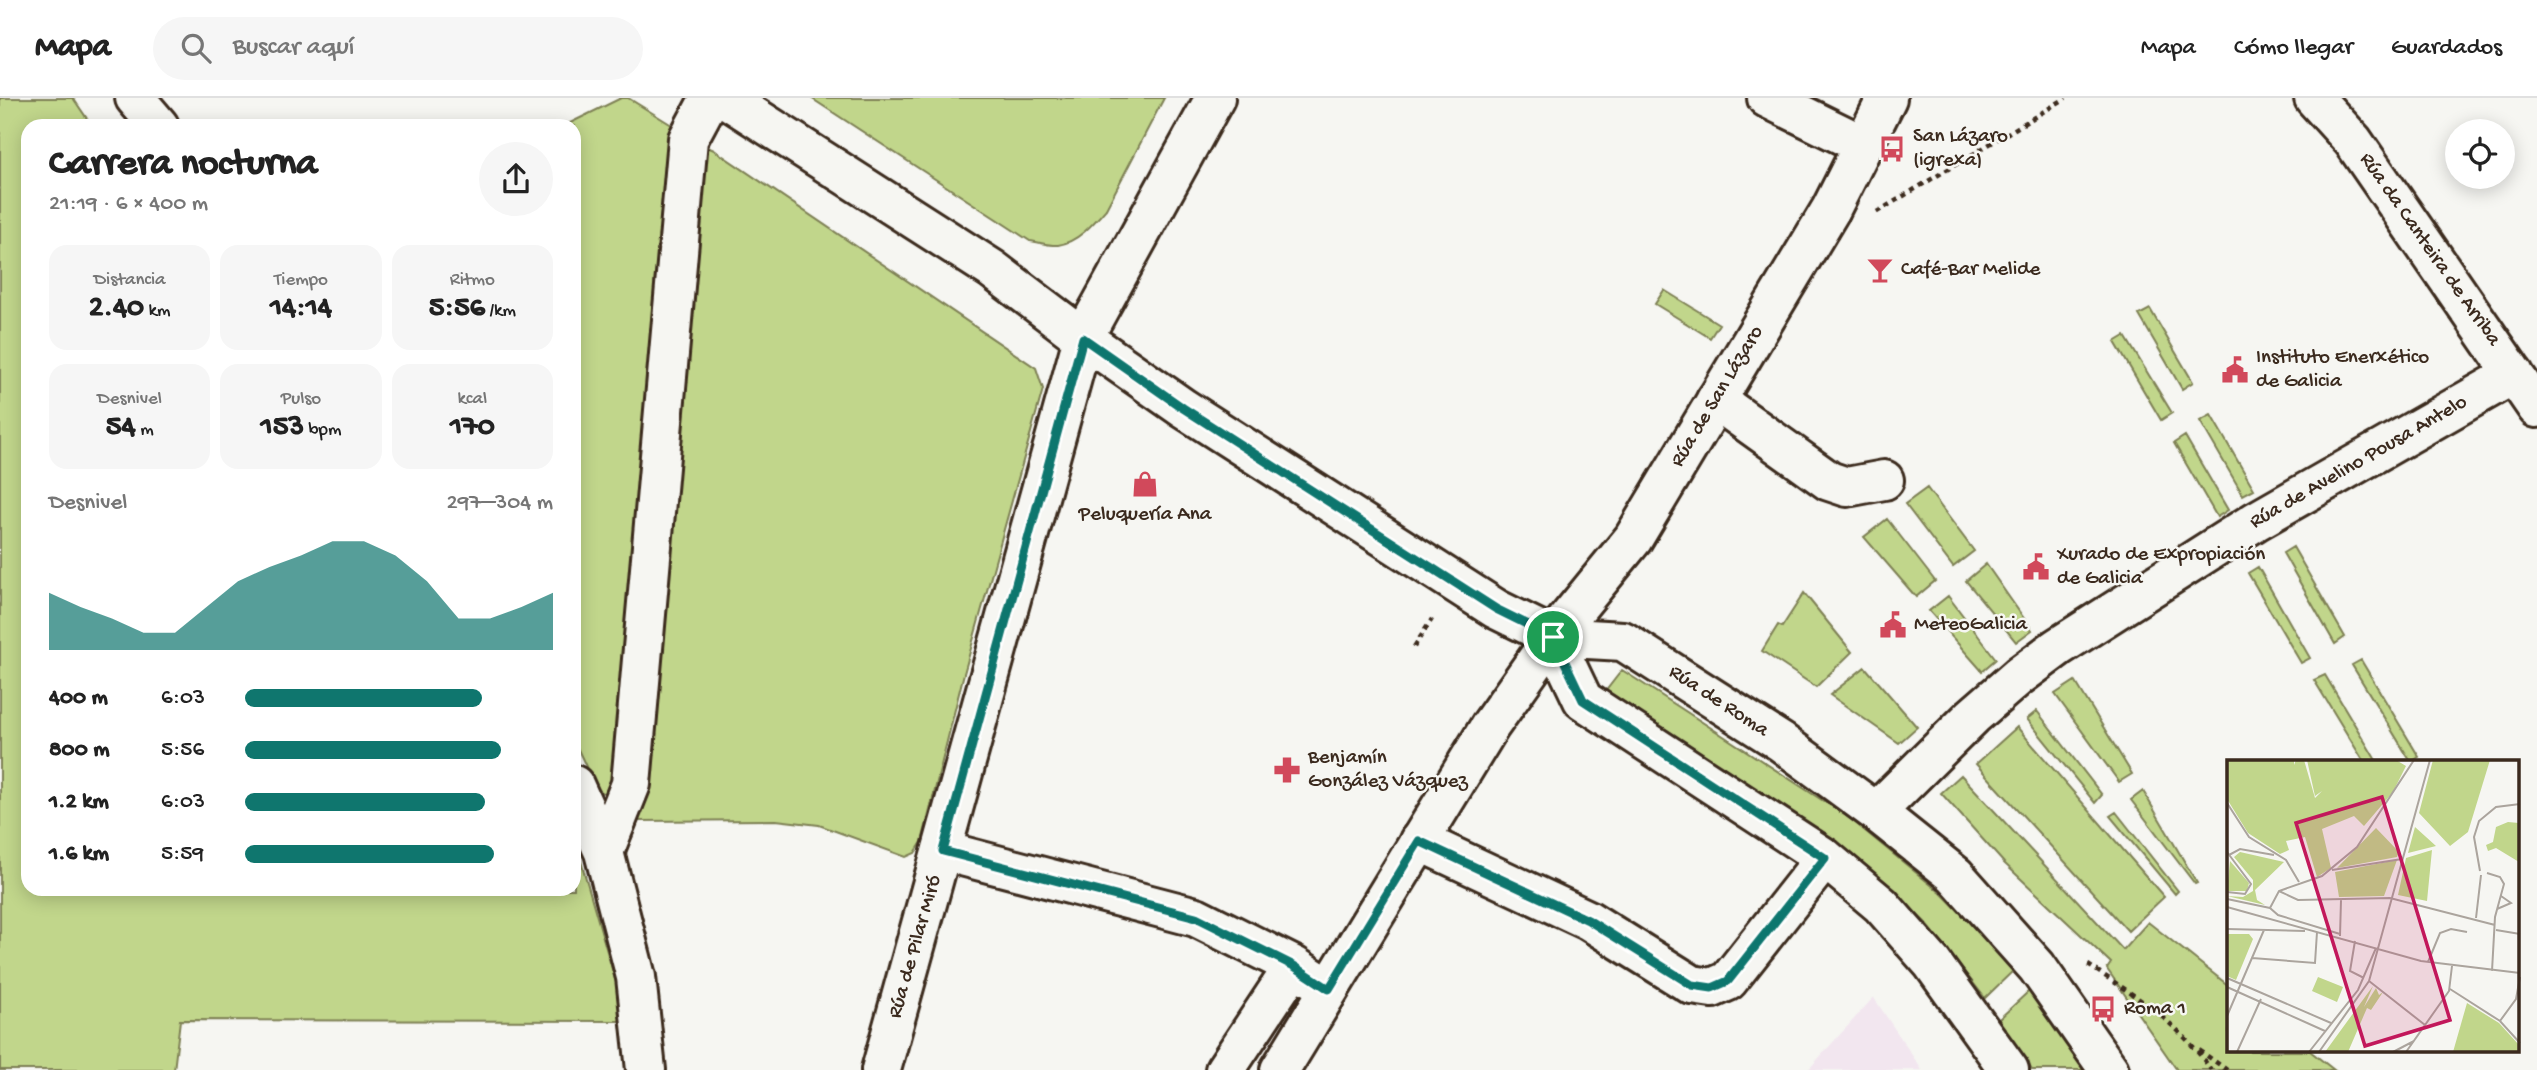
<!DOCTYPE html>
<html lang="es">
<meta charset="utf-8">
<style>
body{margin:0;font-family:"Gochi Hand",sans-serif;background:#f6f6f6;color:#222;height:100vh;display:flex;flex-direction:column;font-size:26px;white-space:nowrap}
*{box-sizing:border-box;margin:0}
p{font-size:23px;color:#767676}
.icon{flex:none;width:38px;height:38px;fill:none;stroke:currentColor;stroke-width:2;stroke-linecap:round;stroke-linejoin:round}
.map{position:relative;flex:1;overflow:hidden}
.panel{position:absolute;left:21px;top:21px;width:560px;height:777px;display:flex;flex-direction:column;background:#fff;border-radius:21px;box-shadow:0 4px 18px #0003}
.panel>*{flex:none}
.buttons{position:absolute;left:2445px;top:21px;display:grid;gap:14px}
.buttons a{display:grid;place-items:center;width:70px;height:70px;border-radius:50%;background:#fff;box-shadow:0 4px 18px #0003;font-size:35px}
.pin{position:absolute;display:grid;place-items:center;width:60px;height:60px;color:#fff;margin:-30px;border:4px solid #fff;border-radius:50%;box-shadow:0 2px 7px #0007}
.round{display:grid;place-items:center;flex:none;width:74px;height:74px;border-radius:37px;background:#f6f6f6}
.head{display:flex;align-items:center;justify-content:space-between;height:119px;padding:0 28px}
h1{font-size:38px;font-weight:800;line-height:52px}
.figures{display:grid;grid-template-columns:repeat(3,1fr);gap:10px;height:119px;padding:7px 28px}
.figures div{display:grid;align-content:center;border-radius:18px;background:#f6f6f6;text-align:center}
.figures b{font-size:30px;font-weight:800}
.figures small{font-size:19px;font-weight:400}
.figures p{font-size:19px}
.chart{height:196px;padding:14px 28px}
.chart p{display:flex;justify-content:space-between}
.chart svg{width:100%;height:126px;margin-top:7px;fill:#0f766e;opacity:.7}
ul{padding:0 28px;list-style:none;font-size:23px}
li{display:grid;grid-template-columns:112px 84px 1fr;align-items:center;height:52px}
li i{height:18px;border-radius:9px;background:#0f766e}
header{display:flex;align-items:center;gap:42px;box-sizing:border-box;height:98px;padding:0 35px;background:#fff;border-bottom:2px solid #e0e0e0}
header strong{font-size:33px}
nav{display:flex;gap:38px;margin-inline-start:auto;font-size:24px}
.search{width:490px;height:63px;background:#f6f6f6;display:flex;align-items:center;gap:18px;box-sizing:border-box;padding:0 24px;border-radius:38px;color:#767676;font-size:26px}
.map>svg:first-child{display:block}
.built{fill:#f2e6ef}
.green{fill:#c1d68b;stroke:#7e8054;stroke-width:2}
.lines{fill:none;stroke-linecap:round;stroke-linejoin:round}
.minor-casing{stroke:#3b2a1e;stroke-width:44}
.major-casing{stroke:#3b2a1e;stroke-width:44}
.path{stroke:#3b2a1e;stroke-width:4.5;stroke-dasharray:5 5;stroke-linecap:butt}
.minor{stroke:#f6f6f2;stroke-width:38}
.major{stroke:#f6f6f2;stroke-width:38}
.route-casing{stroke:#fff;stroke-width:14}
.route{stroke:#0f766e;stroke-width:9}
.labels{text-anchor:middle;dominant-baseline:central;stroke-width:5;stroke-linejoin:round;paint-order:stroke}
.poi-label{font-size:21px;fill:#3b2a1e;stroke:#f6f6f2;text-anchor:start}
.street-label{font-size:21px;fill:#3b2a1e;stroke:#f6f6f2}
.inset-road{fill:none;stroke:#aba49d;stroke-width:2}
.view{fill:#c2185b;fill-opacity:0.15;stroke:#c2185b;stroke-width:3.5}
.inset-edge{fill:none;stroke:#3b2a1e;stroke-width:3.5}
</style>
<header>
<strong>Mapa</strong>
<div class="search"><svg class="icon" aria-label="search" viewBox="0 0 24 24"><circle cx="10" cy="10" r="6"/><path d="M15 15l6 6"/></svg>Buscar aquí</div>
<nav><a>Mapa</a><a>Cómo llegar</a><a>Guardados</a></nav>
</header>
<div class="map">
<svg width="2537" height="972" viewBox="0 0 2537 972">
<rect width="100%" height="100%" fill="#f6f6f2"/>
<filter id="ink" filterUnits="userSpaceOnUse"><feTurbulence type="fractalNoise" baseFrequency=".0143" numOctaves="2"/><feDisplacementMap in="SourceGraphic" scale="14" xChannelSelector="R" yChannelSelector="G"/><feConvolveMatrix kernelMatrix="1 2 1 2 8 2 1 2 1" color-interpolation-filters="sRGB"/></filter>
<g filter="url(#ink)">
<path class="built" d="M1874,900l48,72h-114l65,-72z"/>
<path class="green" d="M0,0h73l19,28h-64v763h546v-32l6,1 47,163 -447,-1 -6,50h-174z
M621,0h7l47,29 -48,628 -19,41 -12,-8 -22,-47v-615h-10z
M811,0h353l-58,111c-12,14 -28,33 -48,36 -8,1 -19,-3 -28,-4z
M703,47l11,5 322,218 7,21 -80,288 -41,165 -7,11 -9,4 -87,-32 -43,-5 -138,1 55,-668z
M1664,192l55,34 -9,14 -55,-34z
M2150,211l43,73 -11,7 -43,-74z
M2125,238l47,77 -11,7 -46,-78z
M2211,317l43,74 -11,6 -43,-74z
M2185,338l43,74 -11,7 -43,-74z
M1927,390l47,63 -21,16 -48,-63z
M1887,421l48,62 -19,16 -52,-60z
M2293,449l52,90 -10,7 -52,-91z
M1986,466l46,66 -16,12 -50,-61z
M2258,469l52,91 -9,5 -53,-90z
M1804,495l48,59 -36,35 -54,-36 16,-26 4,2z
M1948,498l48,63 -14,12 -53,-60z
M2361,562l58,97 -8,5 -59,-97z
M1865,569l52,60 -18,16 -69,-48z
M1622,572l226,147 93,76 74,76 -30,29 -59,-75 -68,-64 -253,-167z
M2325,577l52,87h-13l-50,-82z
M2075,583l57,93 -13,8 -64,-88z
M2037,613l65,84 -7,8 -68,-84z
M2017,629l147,170 -36,34 -152,-167z
M1961,677l162,175 25,-28 81,64v65h81l24,19h-157l-70,-101 4,-6 -107,-100 -63,-70z
M2143,693l54,92 -2,1 -64,-84z
M2116,714l62,79 -3,3 -65,-78z
M2029,893l56,79h-53l-34,-50z"/>
<g class="lines">
<g class="minor-casing">
<path id="minor" d="M135,0l24,28
M725,0l267,171 91,69 100,70 313,201 57,28 70,4 158,101 95,70 79,63 82,92 72,103
M1767,0l96,47
M2314,0l39,43 184,267
M1716,302l113,81 18,6 37,-7
M1553,539l30,63 242,158 56,47 51,58 77,107
M574,687l30,67 32,125 10,93
M1876,714l97,-96 46,-40 39,-29 198,-126 258,-147
M1419,743l169,79 104,65 20,3 16,-7 97,-123
M943,753l253,66 98,49 35,23
M604,754l27,-68 57,-645 22,-41
M881,972l202,-732 132,-240
M1225,972l69,-104"/>
</g>
<g class="major-casing">
<path id="major" d="M1280,972l210,-344 63,-89 80,-98 198,-330 56,-111"/>
</g>
<path class="path" d="M1877,114l189,-114
M1414,549l18,-28
M2088,867c45,29 93,59 123,105
M2199,952l28,20"/>
<use href="#minor" class="minor"/>
<use href="#major" class="major"/>
</g>
</g>
<g class="lines" filter="url(#ink)">
<g class="route-casing">
<path id="route" d="M1083,240l100,70 313,201 57,28 30,63 242,158 -97,123 -16,7 -20,-3 -104,-65 -169,-79 -90,148 -35,-23 -98,-49 -253,-66z"/>
</g>
<use href="#route" class="route"/>
</g>
<defs>
<g id="bus-bare" transform="scale(2.1)"><path d="M-5-6H5V4H4V6H2V4H-2V6H-4V4H-5ZM-3.5-4V0h7V-4ZM-3.5 1.2v1.5H-2V1.2ZM2 1.2v1.5H3.5V1.2Z" fill="#d1495b" stroke="#f6f6f2" stroke-width="2.5" paint-order="stroke"/></g>
<g id="bar-bare" transform="scale(2.1)"><path d="M-6-5H6L.8 .8V4.5H3.5V6h-7V4.5H-.8V.8Z" fill="#d1495b" stroke="#f6f6f2" stroke-width="2.5" paint-order="stroke"/></g>
<g id="civic-bare" transform="scale(2.1)"><path d="M-.6-6.5H3V-4.5H.6V-3L4-1V1h2V6H-6V1h2V-1L-.6-3ZM-1.2 2.5V6h2.4V2.5Z" fill="#d1495b" stroke="#f6f6f2" stroke-width="2.5" paint-order="stroke"/></g>
<g id="shop-bare" transform="scale(2.1)"><path d="M-5-2.5h2.3a2.7 3.5 0 0 1 5.4 0H5L5.5 6h-11ZM-1.5-2.5h3a1.5 2.3 0 0 0-3 0Z" fill="#d1495b" stroke="#f6f6f2" stroke-width="2.5" paint-order="stroke"/></g>
<g id="pharmacy-bare" transform="scale(2.1)"><path d="M-2-6h4v4h4v4h-4v4h-4v-4h-4v-4h4Z" fill="#d1495b" stroke="#f6f6f2" stroke-width="2.5" paint-order="stroke"/></g>
</defs>
<g fill-rule="evenodd">
<use href="#bus-bare" x="1892" y="51"/>
<use href="#bar-bare" x="1880" y="172"/>
<use href="#civic-bare" x="2235" y="272"/>
<use href="#shop-bare" x="1145" y="386"/>
<use href="#civic-bare" x="2036" y="469"/>
<use href="#civic-bare" x="1893" y="527"/>
<use href="#pharmacy-bare" x="1287" y="672"/>
<use href="#bus-bare" x="2103" y="911"/>
</g>
<g class="labels">
<g class="poi-label">
<text x="1913" y="39">San Lázaro<tspan x="1913" dy="24">(igrexa)</tspan></text>
<text x="1901" y="172">Café-Bar Melide</text>
<text x="2256" y="260">Instituto Enerxético<tspan x="2256" dy="24">de Galicia</tspan></text>
<text x="1145" y="417" text-anchor="middle">Peluquería Ana</text>
<text x="2057" y="457">Xurado de Expropiación<tspan x="2057" dy="24">de Galicia</tspan></text>
<text x="1914" y="527">MeteoGalicia</text>
<text x="1308" y="660">Benjamín<tspan x="1308" dy="24">González Vázquez</tspan></text>
<text x="2124" y="911">Roma 1</text>
</g>
<g class="street-label">
<text transform="translate(2429 152) rotate(55)">Rúa da Canteira de Arriba</text>
<text transform="translate(1718 299) rotate(-59)">Rúa de San Lázaro</text>
<text transform="translate(2359 365) rotate(-30)">Rúa de Avelino Pousa Antelo</text>
<text transform="translate(1718 604) rotate(33)">Rúa de Roma</text>
<text transform="translate(916 849) rotate(-74)">Rúa de Pilar Miró</text>
</g>
</g>
<g transform="translate(2227 662)">
<rect width="292" height="292" fill="#f6f6f2"/>
<path d="M0,0h67v5l2,-5h8l11,38 7,-7 -7,5 -8,-36h89l10,6 -13,26 -29,34 -10,-10 -32,13 9,39 -14,9 -12,-40 -19,4 3,9 -9,4 -32,-21 -21,-34zM206,0h57l-22,72 -18,14 -31,-33zM281,62l11,1v39l-23,-14 -8,3 -2,-6 7,-3 3,-15zM188,67l21,19 -28,7zM149,68l23,24 -2,5 -60,11zM205,90l-5,51 -29,-6 8,-37zM13,92l44,10 -29,28 2,10 8,5 -38,-9 16,1 10,-6v-11l-19,-23zM170,100l-13,36 -45,1 -4,-25zM3,101l19,22 -2,8h-20zM0,174h22l4,5 -17,41 -9,-4zM91,217l25,10 -6,15 -25,-11zM146,226l-9,21 12,-19 3,7 4,-3 -12,18 -4,-2 -19,44h-23zM240,243l32,20 20,22v7h-66z" fill="#c1d68b"/>
<path class="inset-road" d="M0,43l22,34 37,23 13,22M0,92l24,32 -6,10 -18,-2M2,95l11,-6 34,6M105,110l70,-11M253,111l-6,-34 5,-16 17,-14 24,-3M260,113l13,4 4,7 -9,33 -3,54M52,131l19,9 92,-2 105,27M0,139l43,9M0,147l194,54 99,12M43,148l9,-17 43,-15 35,-29 57,-87M43,148l8,7 62,19M270,149l14,-6 -10,-7M249,158l5,-43M0,169l78,2M269,170l24,4M113,176l1,-36M128,181l-5,30 14,7M25,198l63,5 2,-31M201,202l12,-29 11,-4 16,3M0,218l104,45M142,221l56,44M0,227l98,44M223,229l50,32 20,22M0,256l37,-86M273,261l16,-22 4,-22M10,292l24,-53M82,292l49,-62 18,-42M92,292l50,-71 61,-221M166,292l21,-11M179,292l43,-61 3,-25"/>
<path class="view" d="M155,37l68,223 -85,26 -69,-223z"/>
<rect width="292" height="292" class="inset-edge"/>
</g>
</svg>
<div class="buttons">
<a><svg class="icon" aria-label="locate" viewBox="0 0 24 24"><circle cx="12" cy="12" r="6"/><path d="M12 2v4M12 18v4M2 12h4M18 12h4"/></svg></a>
</div>
<div class="pin" style="left:1553px;top:539px;background:#1e9e55"><svg class="icon" aria-label="arrive" viewBox="0 0 24 24"><path d="M6 21V4h12l-3 4 3 4H6"/></svg></div>
<section class="panel">
<div class="head"><div><h1>Carrera nocturna</h1><p>21:19 · 6 × 400 m</p></div><a class="round"><svg class="icon" aria-label="share" viewBox="0 0 24 24"><path d="M12 15V3M7 8l5-5 5 5M5 13v7h14v-7"/></svg></a></div>
<div class="figures">
<div><p>Distancia</p><b>2.40<small> km</small></b></div>
<div><p>Tiempo</p><b>14:14</b></div>
<div><p>Ritmo</p><b>5:56<small> /km</small></b></div>
</div>
<div class="figures">
<div><p>Desnivel</p><b>54<small> m</small></b></div>
<div><p>Pulso</p><b>153<small> bpm</small></b></div>
<div><p>kcal</p><b>170</b></div>
</div>
<div class="chart"><p><span>Desnivel</span>297–304 m</p>
<svg viewBox="0 0 160 44" preserveAspectRatio="none"><path d="M0 44V24L10 29L20 33L30 38L40 38L50 29L60 20L70 15L80 11L90 6L100 6L110 11L120 20L130 33L140 33L150 29L160 24V44z"/></svg>
</div>
<ul>
<li><b>400 m</b>6:03<i style="width:77%"></i></li>
<li><b>800 m</b>5:56<i style="width:83%"></i></li>
<li><b>1.2 km</b>6:03<i style="width:78%"></i></li>
<li><b>1.6 km</b>5:59<i style="width:81%"></i></li>
</ul>
</section>
</div>
